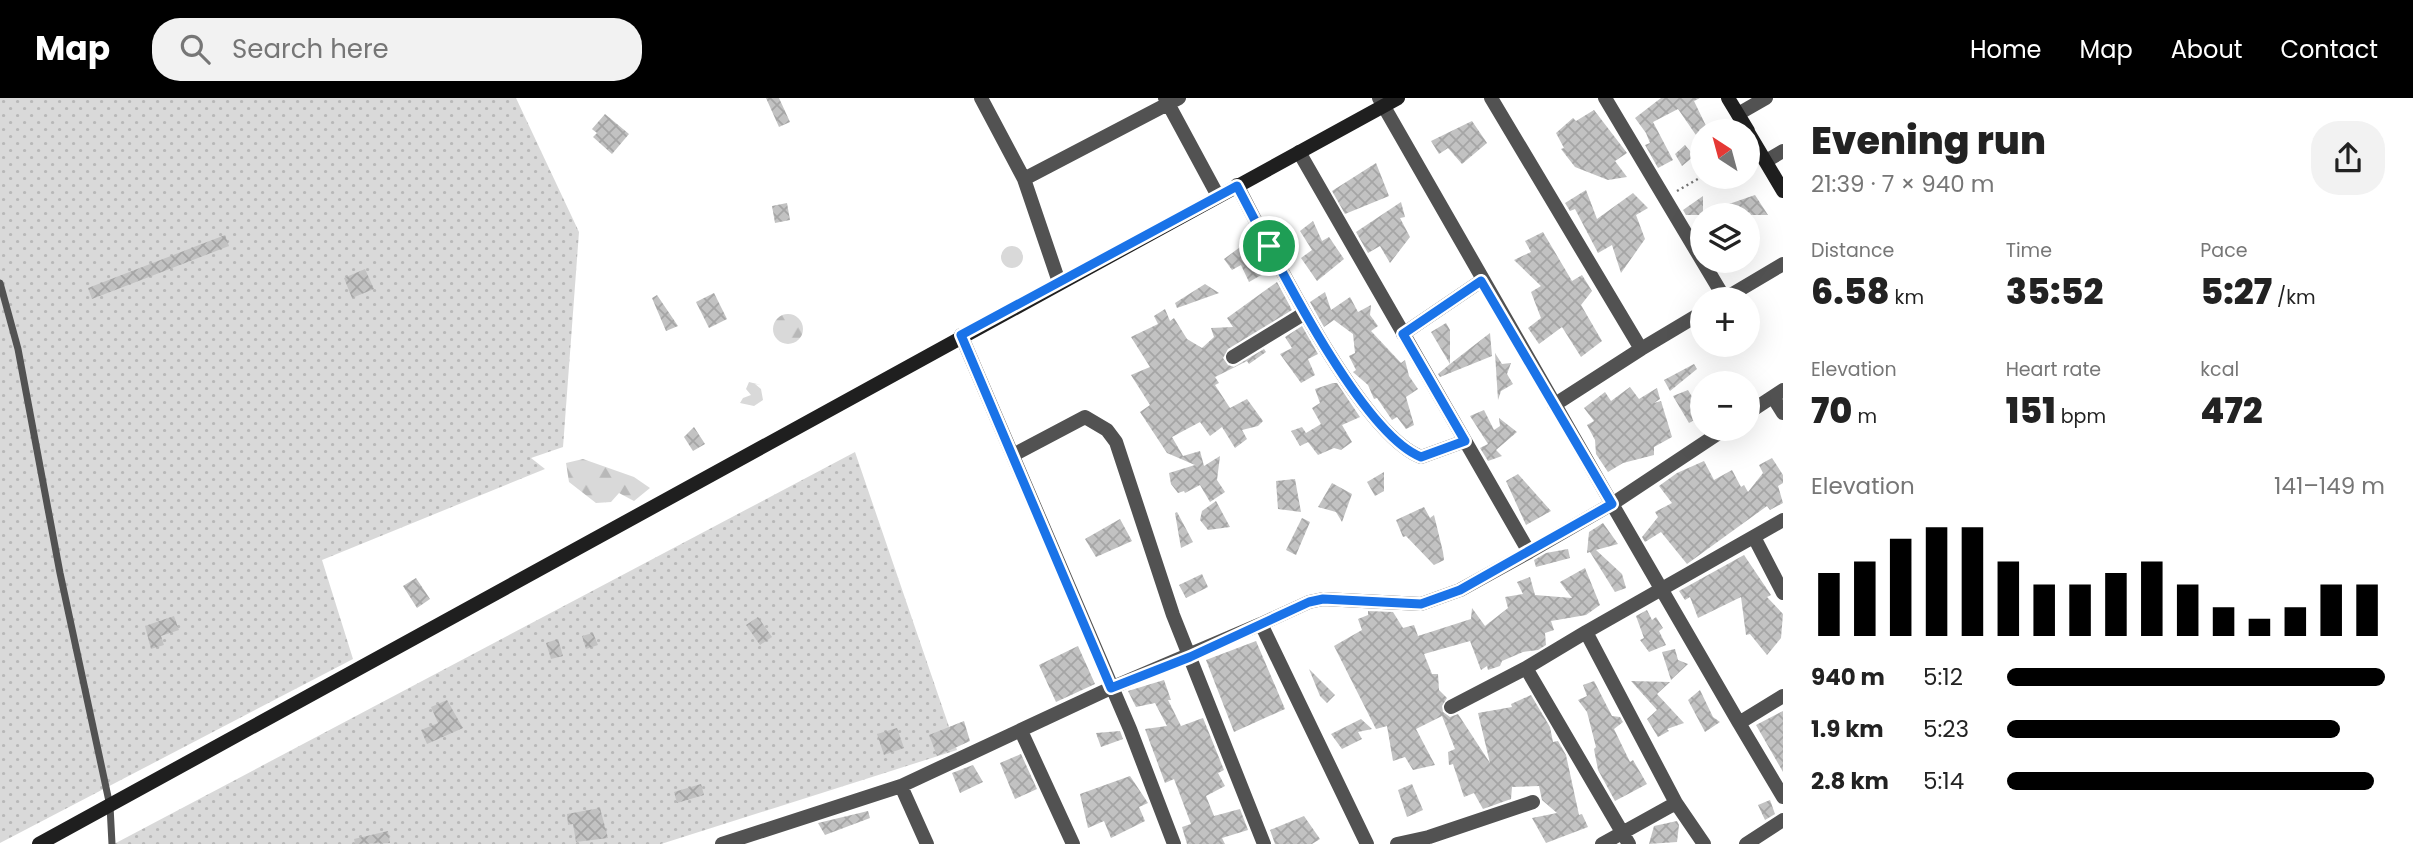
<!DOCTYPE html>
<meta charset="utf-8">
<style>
body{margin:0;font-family:Poppins,sans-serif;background:#f2f2f2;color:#222;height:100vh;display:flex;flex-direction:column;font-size:26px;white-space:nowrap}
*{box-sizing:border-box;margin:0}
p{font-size:23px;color:#767676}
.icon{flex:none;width:38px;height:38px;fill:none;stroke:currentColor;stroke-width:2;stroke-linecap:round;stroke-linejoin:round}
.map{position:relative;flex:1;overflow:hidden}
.details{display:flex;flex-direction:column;background:#fff;width:630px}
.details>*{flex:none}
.needle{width:46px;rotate:324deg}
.controls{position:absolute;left:1690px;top:21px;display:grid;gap:14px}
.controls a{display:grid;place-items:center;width:70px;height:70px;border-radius:50%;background:#fff;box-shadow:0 7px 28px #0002;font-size:35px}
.pin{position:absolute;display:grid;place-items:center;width:60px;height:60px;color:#fff;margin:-30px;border:4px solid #fff;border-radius:50%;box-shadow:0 2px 7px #0007}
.round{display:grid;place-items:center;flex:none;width:74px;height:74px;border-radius:28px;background:#f2f2f2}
.headline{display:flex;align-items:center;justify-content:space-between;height:119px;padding:0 28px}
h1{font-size:38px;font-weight:800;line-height:52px}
.stats{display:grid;grid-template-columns:repeat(3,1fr);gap:10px;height:119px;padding:7px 28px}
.stats div{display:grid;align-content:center}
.stats b{font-size:35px;font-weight:800}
.stats small{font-size:19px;font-weight:400}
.stats p{font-size:19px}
.chart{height:196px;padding:14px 28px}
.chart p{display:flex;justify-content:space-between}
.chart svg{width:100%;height:126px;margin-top:7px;stroke:#000;stroke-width:6}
ul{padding:0 28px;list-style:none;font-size:23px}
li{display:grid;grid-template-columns:112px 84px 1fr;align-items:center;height:52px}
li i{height:18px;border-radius:9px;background:#000}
header{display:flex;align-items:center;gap:42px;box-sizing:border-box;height:98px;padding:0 35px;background:#000;color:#fff}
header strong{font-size:33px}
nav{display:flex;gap:38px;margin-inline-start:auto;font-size:24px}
.search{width:490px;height:63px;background:#f2f2f2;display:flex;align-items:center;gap:18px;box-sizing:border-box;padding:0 24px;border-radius:28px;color:#767676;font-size:26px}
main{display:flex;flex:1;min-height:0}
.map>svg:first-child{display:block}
.grass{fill:#d9d9d9}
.forest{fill:url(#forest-firs)}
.garden{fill:url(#garden-dots)}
.building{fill:url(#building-cross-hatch)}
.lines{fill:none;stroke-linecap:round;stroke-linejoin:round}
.path{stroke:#747474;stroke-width:2.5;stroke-dasharray:2 3.5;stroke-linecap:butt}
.lane{stroke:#525252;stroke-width:7}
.street{stroke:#525252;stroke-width:14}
.secondary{stroke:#1f1f1f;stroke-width:14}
.route-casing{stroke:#fff;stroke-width:14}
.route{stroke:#1a73e8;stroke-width:9}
</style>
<header>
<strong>Map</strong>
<div class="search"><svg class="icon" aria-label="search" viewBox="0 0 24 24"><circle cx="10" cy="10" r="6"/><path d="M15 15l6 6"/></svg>Search here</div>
<nav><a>Home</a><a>Map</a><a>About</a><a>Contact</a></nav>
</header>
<main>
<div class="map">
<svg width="1783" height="746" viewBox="0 0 1783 746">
<defs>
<pattern id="forest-firs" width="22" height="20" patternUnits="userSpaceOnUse" patternTransform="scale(1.75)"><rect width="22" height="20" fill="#d9d9d9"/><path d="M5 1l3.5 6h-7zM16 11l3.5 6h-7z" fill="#b8b8b8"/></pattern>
<pattern id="garden-dots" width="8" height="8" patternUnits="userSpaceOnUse" patternTransform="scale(1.75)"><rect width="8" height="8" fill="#d9d9d9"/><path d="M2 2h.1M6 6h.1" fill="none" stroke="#b8b8b8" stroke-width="1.8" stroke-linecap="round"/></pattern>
<pattern id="building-cross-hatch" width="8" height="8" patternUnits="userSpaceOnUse" patternTransform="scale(1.75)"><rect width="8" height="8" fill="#c2c2c2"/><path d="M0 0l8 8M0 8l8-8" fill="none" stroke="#a5a5a5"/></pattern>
</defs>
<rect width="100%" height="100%" fill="#fff"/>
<path class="grass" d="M1001 159a11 11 0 1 1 22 0a11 11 0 1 1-22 0Z
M749,284l12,3 -6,-1 6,5 2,11 -9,6 -14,-3 3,-5 8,-3 -5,-6z"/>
<path class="forest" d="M773 231a15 15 0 1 1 30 0a15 15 0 1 1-30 0Z
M583,361l51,18 16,11 -16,13 -15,-8 -8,9 -15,1 -27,-21 -3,-19z"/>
<path class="garden" d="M0,0h516l63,134 -16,215 -32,11 14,11 -223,91 31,99 -353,184z
M855,354l102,298 -296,94h-547z"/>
<path class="building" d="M766,0h13l11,24 -11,5z
M1661,0h39l-6,3 14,29 -10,8 -20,-29 -25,13 20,38 -15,8 -13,-23 5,-2 -4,-10 -11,-15z
M1594,12l33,43 -12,8 12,16 -19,3 -33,-13 -14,-18 3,-1 -8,-15 17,-15 3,3z
M605,16l24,20 -17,20 -19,-17 4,-4 -5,-4z
M1472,23l15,22 -25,21 -14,-16 -9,6 -8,-13z
M1685,47l9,11 -12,10 -7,-12z
M1376,65l13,33 -44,18 -13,-23z
M1586,92l11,29 36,-26 15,15 -12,7 9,24 -24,34 -9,-28 -14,8 -23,-44 -5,2 -5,-8z
M1755,97l13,20h-82l-3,-5 20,-14v17z
M1401,104l4,15 -5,1 10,19 -20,26 -10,-17 -12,7 -12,-21z
M787,105l3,17 -15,3 -3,-17z
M1313,123l9,20 7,-4 15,22 -27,22 -16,-23 11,-8 -12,-19z
M1543,134l29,49 10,-6 10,16 -11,14 21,36 -21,16 -19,-30 -23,17 -11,-16 13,-10 -10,-26 10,-6 -27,-26 17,-8 -6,-11z
M225,137l4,11 -137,53 -4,-11z
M1251,141l19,31 -21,12 -8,-17 -9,5 -8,-11z
M365,171l9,20 -22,9 -8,-20z
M1277,184l15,28 -64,39 -5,9 5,7 6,2 30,-18 2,3 -17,12 -2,-3 -32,16 4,6 -4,2 15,23 17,-9 16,22 -5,5 -16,4 5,9 -12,9 -13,-21 -12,9 -10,-14 -28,15 11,19 17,-5 4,15 16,-10 -3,24 8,12 -15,10 -10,-17 -15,8 -1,-2 -6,2 -7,-9 -2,-11 26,-8 -28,-12 -27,-41 10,-7 -19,-30 19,-8 -19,-30 27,-13 -4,-8 11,-7 5,12 4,-3 13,21 15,9 12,-11 -3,-9 22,-1 -6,-9z
M1205,186l14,9 -42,15 -2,-5z
M1325,194l6,18 19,-13 8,15 13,-7 -1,10 8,11 -7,5 30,32 4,-3 4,16 9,13 -12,8 8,28 -8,4 -9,-12 -5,3 -15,-22 -3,1 -6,-14 -15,-13 3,-2 -7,-14 6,-3 -2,-19 -19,-14 -10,7 -14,-25z
M714,195l13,26 -18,9 -13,-26z
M657,197l21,31 -12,5 -14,-33z
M1446,225l4,7v34l40,-31 2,23 -52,21 -2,-3 12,-10 -19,-32z
M1302,228l16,28 -10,5 7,16 -14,8 -21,-29 12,-6 -7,-11z
M1495,255l7,11 9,-1 -4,11 6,10 -12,7 -3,9z
M1694,266l3,5 -27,22 -6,-11z
M1333,285h4l23,34 -18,8 10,17 -11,8 -7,-2 -16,7 -10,-13 -8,4 -9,-15 11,-4 4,6 15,-9 -9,-16 8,-5 -5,-14z
M1630,289l9,12 18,-11 3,11 -6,4 7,-2 11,36 -18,10v8l-31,8 -15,9 -12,-18 -1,-14 -8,-15 7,-4 -10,-13 21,-16 6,9z
M1688,292l15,25 -14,8 -16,-27z
M1484,312l10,20 6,-4 -1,-8 18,14 -21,18 6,6 -14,5 -8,-13 8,-4 -18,-28z
M694,329l11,17 -12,7 -9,-14z
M1772,360l11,17v8l-5,3 5,17 -13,7 -3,-4 -80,58 -26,-32 -16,10 -3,-5 16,-20 -3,-5 17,-9 -13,-17 18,-13 27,-12 10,19 18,-10 9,17 3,-2 4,7 15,-19 -4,-8z
M1384,374v19l-9,5 -8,-14z
M1518,376l33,37 -25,14 -20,-44z
M1295,381l6,33 -23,-3 -2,-28z
M1332,385l20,11 -10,28 -6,-10 -18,-5z
M1216,403l14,26 -22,3 -8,-10 2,-9z
M1424,409l6,11 4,-3 9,37 1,8 -10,5 -28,-29 -3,1 -7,-17z
M1177,414l16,30 -12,6 -6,-35z
M1302,420l8,4 -14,33 -10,-5z
M1120,421l12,22 -36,16 -11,-18z
M1603,425l15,21 -22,6 26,24 4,14 -11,4 -25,-40 -3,1 2,-21z
M1568,451l2,9 -34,9 -2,-7 12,-7z
M1744,457l27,40 -4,2 16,17 -2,24 -14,17 -17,-21 -4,1 -5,-38 -43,21 -8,-21 -5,3 -6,-9z
M1585,470l15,37 -14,10 -35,6 3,9 -9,3 1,12 -8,5 -15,2 -21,9 -2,5 -12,4 -1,-4 -6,4 -11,-29 -46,13 8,20h6l1,16 8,8 -5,8 1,6 7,5 8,-3 32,49 -12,-50 34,-6 -1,-3 20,-9 19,32 3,15 5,-1 8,14 13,60 3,-1 6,13 -42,16 -14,-25 25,-5 -15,-13 -3,-14 -27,1 -1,12 -28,10 -9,-16 -10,4 -11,-33 -4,1 -1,-13 7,-3 -13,-33 -26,13 19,36 -22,5 -8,-13 -12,4 -6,-35 -11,3 -42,-83 28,-16 -4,-11 10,-4v-4l25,1 10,16 11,-3 4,11 53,-17 1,-11 13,18 23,-18 -3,-11 18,-3 -6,-12 13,-5 5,18 37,3 -12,-16z
M1202,476l6,13 -22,11 -7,-13z
M416,480l14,21 -13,9 -14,-22z
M1647,512l5,10 4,-3 7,11 -4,3 7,14 -17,7 -9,-12 4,-2 -8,-22z
M174,518l5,14 -18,6 3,9 -13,4 -6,-23z
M758,519l14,20 -12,8 -14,-20z
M593,535l5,12 -12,4 -4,-13z
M558,541l5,17 -12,3 -5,-16z
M1256,543l29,68 -51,23 -28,-72z
M1078,548l17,38 -39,18 -17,-37z
M1675,551l3,11 10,4 -17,16 -9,-28z
M1309,571l26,26 -8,8 -7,-7z
M1164,582l7,20h-3l13,26 22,-8 21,52 -6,3 7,13 -19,10 8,20 26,-7 8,21 -26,8 3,6h-38l-5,-17 9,-3 -17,-45 -9,4 -20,-54 22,-3 -12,-23 -19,4 -8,-16z
M1594,583l18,35 8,1 3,5 -9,7 16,33 3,-2 14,24 -32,17 -17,-31 -4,-21 2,-2 -9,-35 -9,-12 9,-4 -4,-11z
M1631,583l39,1 -13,12 27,29 -17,6 2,2 -11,6 -11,-18 10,-9z
M1700,592l13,27 7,5 -15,10 -17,-32z
M447,602l16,28 -36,16 -6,-14 17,-7 -7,-16z
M1783,613v61l-27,-47z
M1361,621l11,10 -14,3 4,7 -20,10 -11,-15z
M964,623l6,20 -33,15 -8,-21z
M897,630l7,20 -20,7 -7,-21z
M1120,633l3,8 -22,8 -5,-14z
M1021,656l16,35 -22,10 -15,-36z
M973,667l10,17 -23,11 -8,-20z
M1130,678l18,27 -9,4 6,14 -34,17 -7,-17 -16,7 -8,-34z
M701,686l3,11 -27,8 -3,-11z
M1412,686l11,26 -16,7 -9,-27z
M1770,702l5,14 -10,6 -7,-15z
M600,710l8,30 -32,4 -3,-18 -5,1 -1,-11z
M868,713l2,7 -45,17 -7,-12z
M1304,718l16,23 -8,5h-37l-5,-14z
M1677,723l2,4 -2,17 -28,2 5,-18z
M388,733l2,12 -35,1 -1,-5z"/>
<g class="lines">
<path class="path" d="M1677,93l26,-15"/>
<path class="lane" d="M0,185l18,66 42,224 50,233 2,38"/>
<path class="street" d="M981,0l43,81 35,103
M1165,0l53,98
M1491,0l150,251 62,-37
M1605,0l120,201
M1738,16l28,-16
M1299,54l230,400 83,-48 -233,-406
M1766,63l17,-10
M1024,81l155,-81
M1237,87c33,63 122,248 184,272l44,-16
M1724,201l59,-35
M1403,236l78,-53
M961,237l169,394 44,115
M1233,259l72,-44
M1773,299l10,16
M1554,307l87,-56
M1748,315l35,-23
M1725,331l-113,75 127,219
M1013,357l72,-38 22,13 9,12 57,173 91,229
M1754,439l29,56
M1261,526l48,-22 14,-3 98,5 39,-14 69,-38
M1586,534l-60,36 103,176
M1783,598l-44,27 44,74
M1451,609l75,-39
M1021,633l52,113
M901,688l26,58
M1676,705l-90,-171 197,-112
M722,746l179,-58 210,-98 150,-64 106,220
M1397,746l32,-7 104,-35
M1602,746l74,-41 28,41
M1746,746l37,-24"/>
<path class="secondary" d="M1728,0l20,33
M1748,34l35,59
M39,746l1359,-746"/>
</g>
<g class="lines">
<g class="route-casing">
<path id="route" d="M1237,88c33,62 122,247 184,271l44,-16 -62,-107 78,-53 131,223 -152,86 -39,14 -98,-5 -14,3 -119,55 -79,31 -150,-353z"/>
</g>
<use href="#route" class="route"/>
</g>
</svg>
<div class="controls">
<a><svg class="needle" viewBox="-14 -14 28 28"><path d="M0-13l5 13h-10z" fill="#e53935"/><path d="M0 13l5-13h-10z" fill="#767676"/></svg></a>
<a><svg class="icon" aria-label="layers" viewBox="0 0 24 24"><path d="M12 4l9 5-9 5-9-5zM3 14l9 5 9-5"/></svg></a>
<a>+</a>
<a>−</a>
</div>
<div class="pin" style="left:1269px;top:148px;background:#1e9e55"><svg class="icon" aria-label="arrive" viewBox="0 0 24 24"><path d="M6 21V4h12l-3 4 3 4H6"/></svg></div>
</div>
<section class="details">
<div class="headline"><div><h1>Evening run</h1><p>21:39 · 7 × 940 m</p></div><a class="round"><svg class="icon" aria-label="share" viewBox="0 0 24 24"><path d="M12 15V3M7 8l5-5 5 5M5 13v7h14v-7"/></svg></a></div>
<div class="stats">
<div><p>Distance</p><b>6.58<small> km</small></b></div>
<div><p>Time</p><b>35:52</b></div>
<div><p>Pace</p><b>5:27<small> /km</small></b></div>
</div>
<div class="stats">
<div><p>Elevation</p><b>70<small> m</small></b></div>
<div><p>Heart rate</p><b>151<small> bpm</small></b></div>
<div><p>kcal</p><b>472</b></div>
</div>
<div class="chart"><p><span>Elevation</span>141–149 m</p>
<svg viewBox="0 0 160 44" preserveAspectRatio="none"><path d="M5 44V22M15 44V18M25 44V10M35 44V6M45 44V6M55 44V18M65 44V26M75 44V26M85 44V22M95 44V18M105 44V26M115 44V34M125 44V38M135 44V34M145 44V26M155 44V26"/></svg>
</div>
<ul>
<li><b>940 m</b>5:12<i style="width:100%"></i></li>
<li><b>1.9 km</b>5:23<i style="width:88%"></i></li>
<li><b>2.8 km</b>5:14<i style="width:97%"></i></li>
</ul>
</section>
</main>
